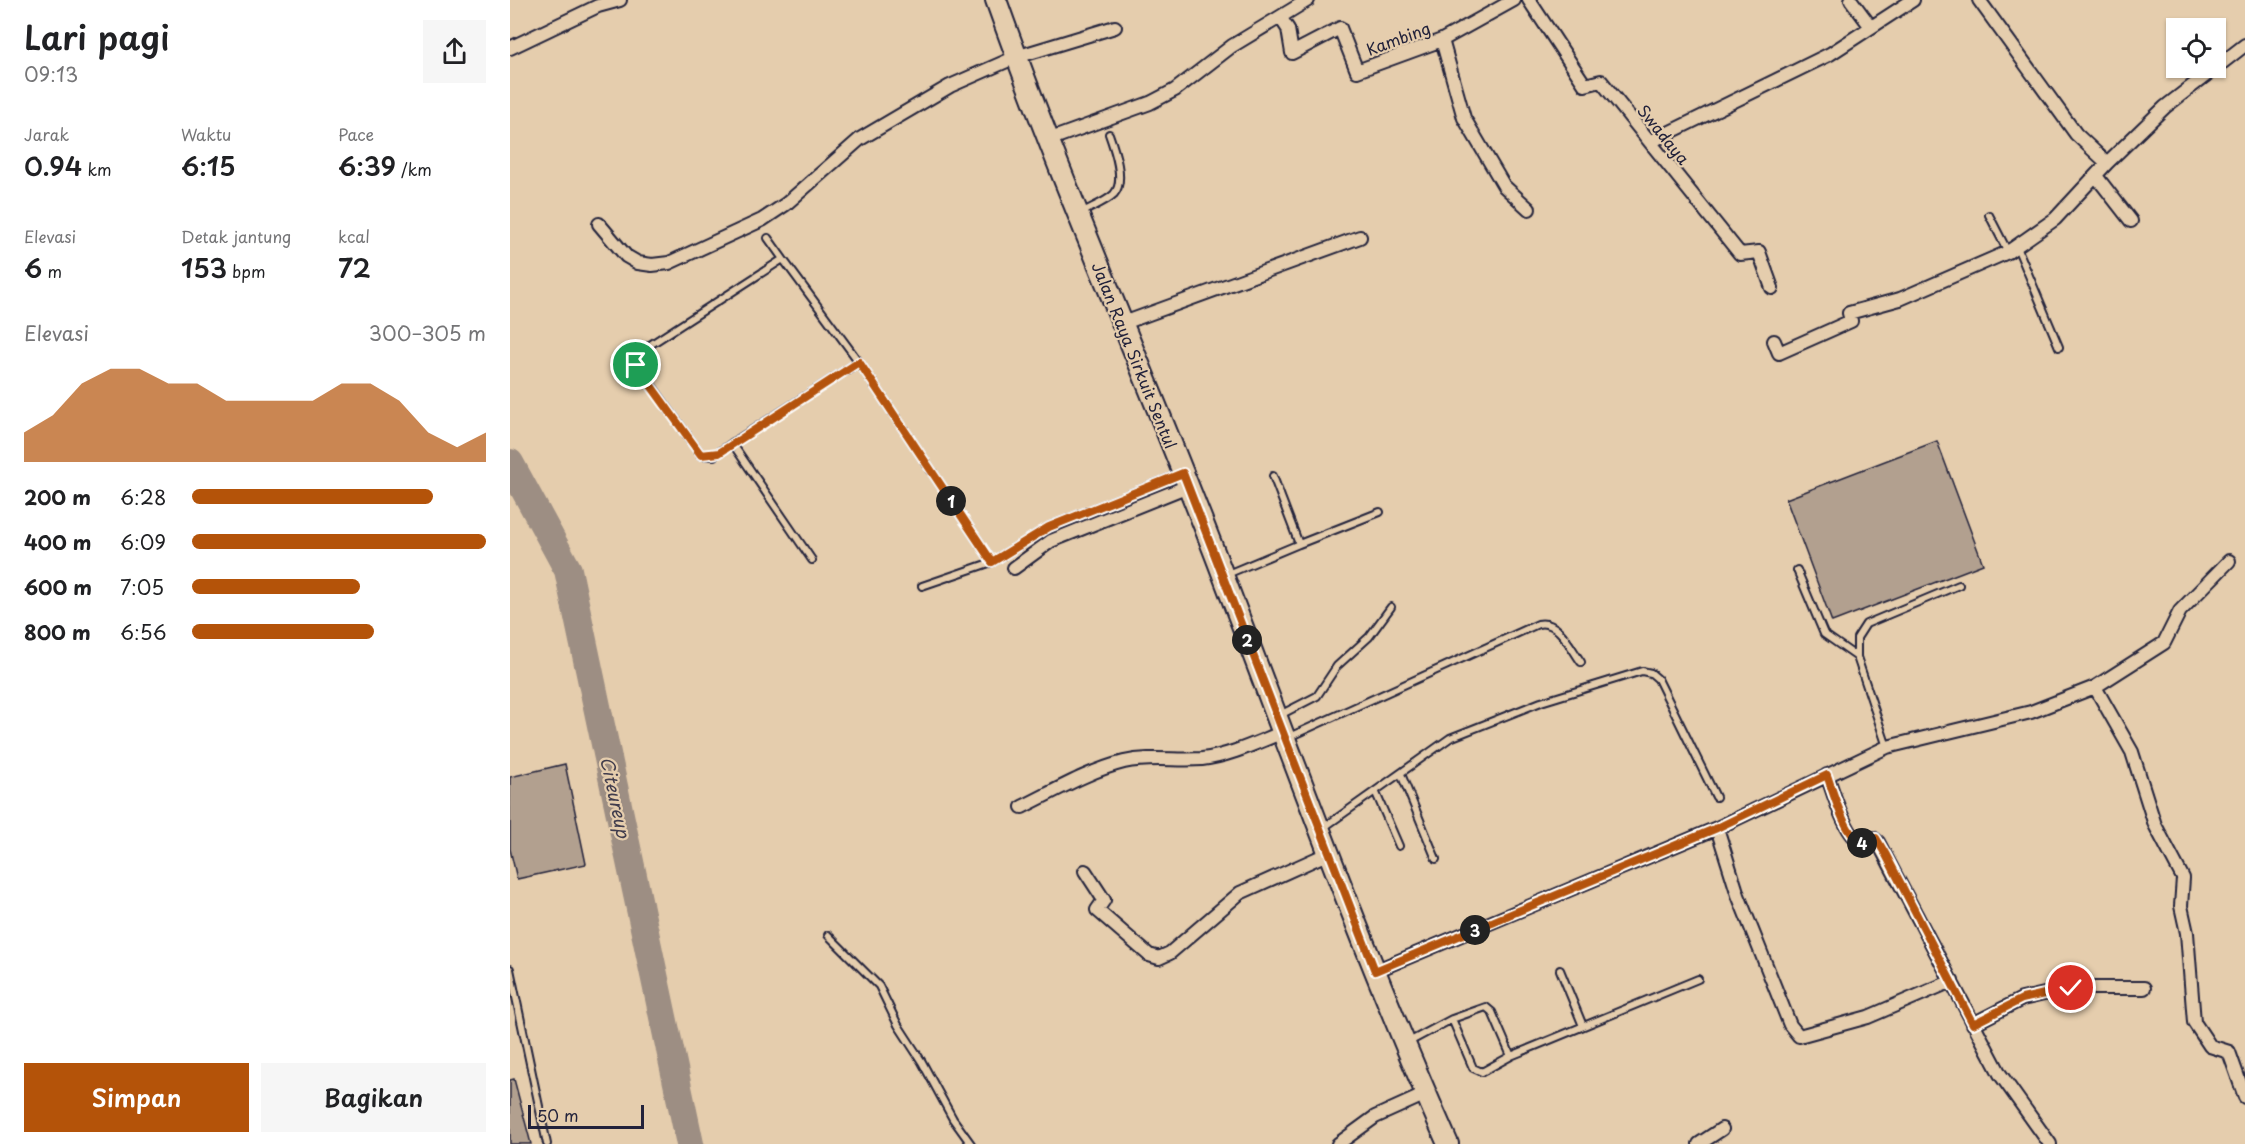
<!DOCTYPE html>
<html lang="id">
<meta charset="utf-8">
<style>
body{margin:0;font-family:"Playpen Sans",sans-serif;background:#f6f6f6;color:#202124;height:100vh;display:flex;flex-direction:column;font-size:22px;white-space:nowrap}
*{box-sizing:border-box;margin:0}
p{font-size:20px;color:#757577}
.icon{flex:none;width:33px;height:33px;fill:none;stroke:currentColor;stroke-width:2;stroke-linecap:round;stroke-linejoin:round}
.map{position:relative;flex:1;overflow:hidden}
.details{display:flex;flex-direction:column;background:#fff;width:510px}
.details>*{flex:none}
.fabs{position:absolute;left:1656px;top:18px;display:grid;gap:12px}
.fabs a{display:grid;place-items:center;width:60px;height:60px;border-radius:0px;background:#fff;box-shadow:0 2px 4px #0004;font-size:30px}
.scale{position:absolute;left:18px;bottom:15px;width:116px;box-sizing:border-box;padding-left:6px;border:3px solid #22223b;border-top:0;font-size:16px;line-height:21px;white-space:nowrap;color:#22223b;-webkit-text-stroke:4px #e5cdad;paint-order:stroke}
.pin{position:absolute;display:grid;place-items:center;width:51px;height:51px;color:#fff;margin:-26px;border:3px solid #fff;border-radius:50%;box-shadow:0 2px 6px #0007}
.km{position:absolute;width:30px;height:30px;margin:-15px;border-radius:50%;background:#222;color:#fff;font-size:16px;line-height:30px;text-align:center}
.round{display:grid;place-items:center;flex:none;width:63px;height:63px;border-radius:0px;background:#f6f6f6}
.head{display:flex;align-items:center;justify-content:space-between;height:102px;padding:0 24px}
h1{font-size:33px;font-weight:600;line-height:45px}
.figures{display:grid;grid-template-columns:repeat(3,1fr);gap:9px;height:102px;padding:6px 24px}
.figures div{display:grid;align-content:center}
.figures b{font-size:26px;font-weight:600}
.figures small{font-size:16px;font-weight:400}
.figures p{font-size:16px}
.chart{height:168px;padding:12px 24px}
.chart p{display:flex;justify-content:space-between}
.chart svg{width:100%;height:108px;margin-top:6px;fill:#b45309;opacity:.7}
.action{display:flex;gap:12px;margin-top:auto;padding:12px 24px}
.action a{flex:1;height:69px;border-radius:0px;background:#b45309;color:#fff;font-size:24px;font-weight:600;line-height:69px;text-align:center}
.action a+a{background:#f6f6f6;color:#202124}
ul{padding:0 24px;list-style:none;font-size:20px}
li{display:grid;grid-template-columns:96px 72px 1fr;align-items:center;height:45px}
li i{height:15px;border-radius:8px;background:#b45309}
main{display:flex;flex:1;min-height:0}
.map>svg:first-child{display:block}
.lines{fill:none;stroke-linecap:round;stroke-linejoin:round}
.river{stroke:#9d8e83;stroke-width:28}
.building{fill:#b2a08f;stroke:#22223b;stroke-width:1.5}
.lane-casing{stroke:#22223b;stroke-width:10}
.street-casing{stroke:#22223b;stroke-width:16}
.primary-casing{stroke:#22223b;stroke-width:24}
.lane{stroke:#e5cdad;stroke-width:6}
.street{stroke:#e5cdad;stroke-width:12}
.primary{stroke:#e5cdad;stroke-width:20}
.route-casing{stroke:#fff;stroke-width:12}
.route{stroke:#b45309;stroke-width:8}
.labels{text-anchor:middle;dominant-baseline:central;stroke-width:4.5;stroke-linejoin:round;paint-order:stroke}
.street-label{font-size:16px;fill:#22223b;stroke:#e5cdad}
.water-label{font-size:18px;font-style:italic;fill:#413d4d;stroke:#e5cdad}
</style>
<main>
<section class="details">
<div class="head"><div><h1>Lari pagi</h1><p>09:13</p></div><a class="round"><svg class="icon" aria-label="share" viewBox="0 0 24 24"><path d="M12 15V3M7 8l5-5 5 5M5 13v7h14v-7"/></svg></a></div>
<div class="figures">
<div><p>Jarak</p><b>0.94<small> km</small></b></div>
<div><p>Waktu</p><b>6:15</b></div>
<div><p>Pace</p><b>6:39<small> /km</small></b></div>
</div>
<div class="figures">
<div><p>Elevasi</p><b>6<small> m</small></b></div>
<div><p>Detak jantung</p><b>153<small> bpm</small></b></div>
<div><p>kcal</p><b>72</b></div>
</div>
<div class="chart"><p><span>Elevasi</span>300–305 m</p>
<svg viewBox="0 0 160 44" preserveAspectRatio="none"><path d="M0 44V32L10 25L20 12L30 6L40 6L50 12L60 12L70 19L80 19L90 19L100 19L110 12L120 12L130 19L140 32L150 38L160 32V44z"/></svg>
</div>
<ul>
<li><b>200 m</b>6:28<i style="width:82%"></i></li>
<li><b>400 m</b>6:09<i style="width:100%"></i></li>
<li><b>600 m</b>7:05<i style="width:57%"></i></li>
<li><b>800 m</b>6:56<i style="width:62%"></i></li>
</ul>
<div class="action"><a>Simpan</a><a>Bagikan</a></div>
</section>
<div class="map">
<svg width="1735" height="1144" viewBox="0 0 1735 1144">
<rect width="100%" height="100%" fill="#e5cdad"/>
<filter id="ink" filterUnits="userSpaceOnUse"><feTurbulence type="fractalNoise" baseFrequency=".0167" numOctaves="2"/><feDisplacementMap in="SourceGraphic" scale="12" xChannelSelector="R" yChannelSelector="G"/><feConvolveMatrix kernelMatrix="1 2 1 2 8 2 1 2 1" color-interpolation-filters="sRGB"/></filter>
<g filter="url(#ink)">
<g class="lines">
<path class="river" d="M0,463l58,107 122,574"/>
</g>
<path class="building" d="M1427,441l46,123 -151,58 -46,-123z
M55,764l21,100 -69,15 -7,-30v-72z
M4,1079l17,65h-21v-64z"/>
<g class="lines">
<g class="lane-casing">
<path id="lane" d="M571,213c10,-6 25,-11 33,-19 12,-13 0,-46 -5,-60
M1479,215l19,37
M258,238l15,21
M1507,247l42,100
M222,443l127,-81
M789,544l81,-32
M302,560l-80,-117 -18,13 -13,-1 -65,-92v-9l147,-95 76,103 133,200 57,-35 131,-53
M1287,570l27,64 33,23 30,90
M715,575l74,-31 -26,-68
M412,586l70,-24
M1347,657v-19l9,-14 93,-39
M770,715l37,-19 20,-30 32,-29 22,-30
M779,737l249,-113c21,-4 32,23 43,38
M891,774l35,85
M866,793l23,53
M813,828l127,-90 91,-36 101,-31 9,2 7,6 58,118
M318,935l51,51 19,39 24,37 31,57 18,25
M0,969l37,175
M1050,970l23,56
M942,1019l21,49 9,4 29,-16 187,-77
M897,1043l45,-24 34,-12 6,5 19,44"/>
</g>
<g class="street-casing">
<path id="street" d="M1019,0l56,85 16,-4 139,173 19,-2 13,36
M1341,0l20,27
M1469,0l97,134 31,29 58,-56 80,-62
M770,17l28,-17
M932,40l22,78 40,68 25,23
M0,48l88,-42 22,-6
M538,140l102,-37 25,-13 57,-44 48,-29 8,12 4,24 48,-25 17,43 85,-31 72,-40
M1140,142l180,-88 83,-54
M1586,176l35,45
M89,224l27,32 12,7 14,2 17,-2 93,-43 24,-16 74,-65 90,-53 66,-29 99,-30
M611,324l239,-87
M1264,341l5,12 72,-32 -2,-8 51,-14 108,-47 47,-33 52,-56
M504,568l37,-27 137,-55
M1585,687l37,65 23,73 28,53 -2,28 6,27 7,89 16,24 19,6 16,45
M1317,775c6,17 19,64 36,68l10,-5 5,4 122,232 50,70
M512,807c33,-16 66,-36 102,-45 26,-6 52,-1 78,-3 27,-3 54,-16 79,-26
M1207,828l21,67 52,130 9,11 69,-19 84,-36
M575,871l19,29 -7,10 52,45 10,3 11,-5 70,-60 89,-40
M865,971l342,-143 170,-81 144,-35 64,-25 69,-44 16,-32 49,-50
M1463,1024l49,-25 49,-11h73
M828,1144l37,-27 51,-23
M1189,1144l23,-15"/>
</g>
<g class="primary-casing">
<path id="primary" d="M486,0c69,194 154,382 227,575 73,191 142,382 225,569"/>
</g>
<use href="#lane" class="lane"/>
<use href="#street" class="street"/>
<use href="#primary" class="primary"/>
</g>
</g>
<g class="lines" filter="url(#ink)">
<g class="route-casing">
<path id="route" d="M126,365l65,90 18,-2 140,-91 133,200 57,-35 134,-54 192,498 342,-143 110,-53c6,17 19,64 36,68l13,-5 10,17 87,169 49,-25 49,-11"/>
</g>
<use href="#route" class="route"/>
</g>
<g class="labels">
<g class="street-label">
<text transform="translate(888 38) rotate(-20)">Kambing</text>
<text transform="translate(1154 134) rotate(51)">Swadaya</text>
<text transform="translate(625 355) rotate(68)">Jalan Raya Sirkuit Sentul</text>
</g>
<g class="water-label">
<text transform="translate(106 797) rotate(78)">Citeureup</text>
</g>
</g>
</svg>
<div class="fabs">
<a><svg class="icon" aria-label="locate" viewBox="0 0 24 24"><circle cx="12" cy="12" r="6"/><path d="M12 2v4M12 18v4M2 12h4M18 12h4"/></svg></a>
</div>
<div class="scale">50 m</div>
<div class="pin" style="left:126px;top:365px;background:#1e9e55"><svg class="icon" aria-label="arrive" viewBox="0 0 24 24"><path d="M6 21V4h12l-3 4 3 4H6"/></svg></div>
<div class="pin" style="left:1561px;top:988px;background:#d93025"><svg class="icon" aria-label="check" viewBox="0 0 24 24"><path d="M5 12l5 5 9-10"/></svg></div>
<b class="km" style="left:441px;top:501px">1</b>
<b class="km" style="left:737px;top:640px">2</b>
<b class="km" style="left:965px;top:930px">3</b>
<b class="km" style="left:1352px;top:843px">4</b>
</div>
</main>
